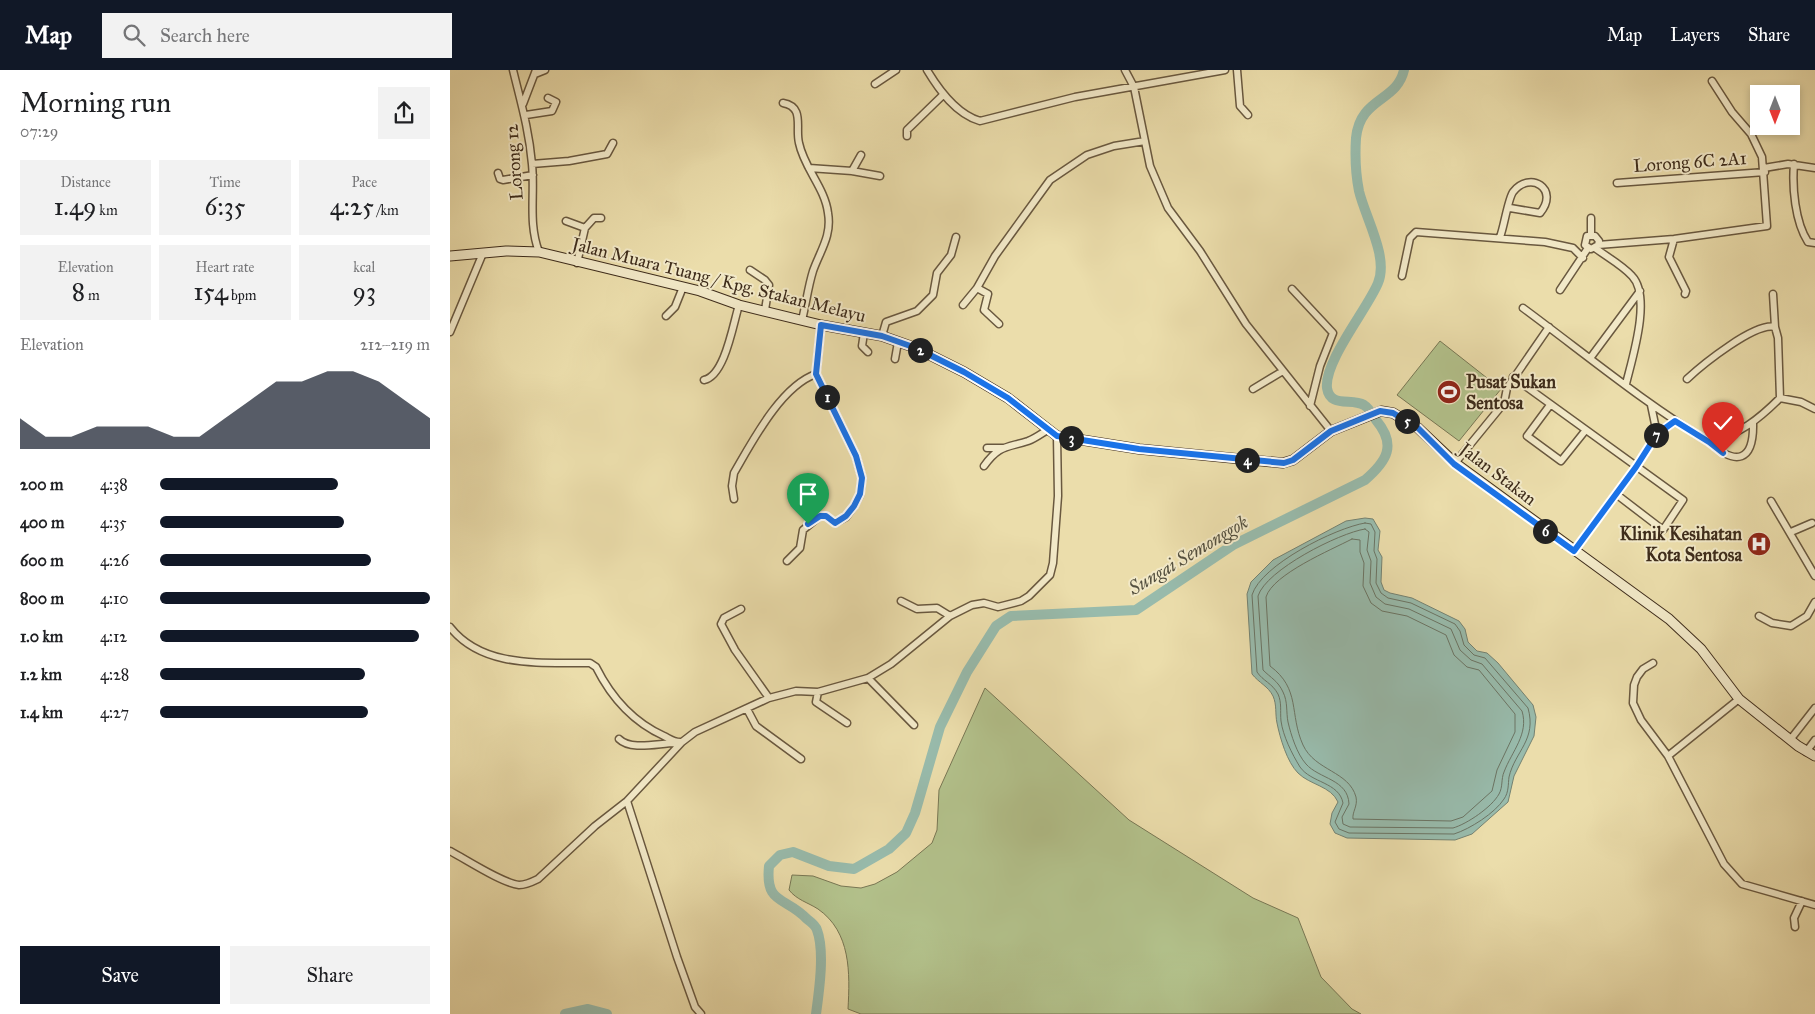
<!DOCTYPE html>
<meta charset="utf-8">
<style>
body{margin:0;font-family:"IM FELL Great Primer",serif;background:#f2f2f2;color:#202124;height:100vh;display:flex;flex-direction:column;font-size:19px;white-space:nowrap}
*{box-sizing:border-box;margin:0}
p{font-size:16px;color:#757577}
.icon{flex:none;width:28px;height:28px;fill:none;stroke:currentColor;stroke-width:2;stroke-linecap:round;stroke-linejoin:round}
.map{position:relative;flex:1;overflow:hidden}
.side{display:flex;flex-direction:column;background:#fff;width:450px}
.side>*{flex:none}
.needle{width:32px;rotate:180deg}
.fabs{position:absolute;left:1300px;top:15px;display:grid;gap:10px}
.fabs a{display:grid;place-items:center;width:50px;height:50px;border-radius:0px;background:#fff;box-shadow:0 2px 8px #0003;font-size:25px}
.pin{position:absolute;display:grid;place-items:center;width:42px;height:42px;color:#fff;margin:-51px -21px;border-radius:50% 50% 50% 0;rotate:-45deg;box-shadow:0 0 5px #0007}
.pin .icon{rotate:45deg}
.km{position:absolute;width:25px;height:25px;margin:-12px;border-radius:50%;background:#222;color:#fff;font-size:14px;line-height:25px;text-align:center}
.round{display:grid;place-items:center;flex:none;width:52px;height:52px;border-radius:0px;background:#f2f2f2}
.head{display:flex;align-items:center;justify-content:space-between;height:85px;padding:0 20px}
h1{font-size:28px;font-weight:600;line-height:38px}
.stats{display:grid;grid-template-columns:repeat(3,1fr);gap:8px;height:85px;padding:5px 20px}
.stats div{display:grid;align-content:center;border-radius:0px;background:#f2f2f2;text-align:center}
.stats b{font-size:25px;font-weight:600}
.stats small{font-size:14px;font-weight:400}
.stats p{font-size:14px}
.chart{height:140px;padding:10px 20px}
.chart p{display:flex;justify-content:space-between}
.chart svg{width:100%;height:90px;margin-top:5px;fill:#111827;opacity:.7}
.button{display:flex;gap:10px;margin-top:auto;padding:10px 20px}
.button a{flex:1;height:58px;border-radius:0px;background:#111827;color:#fff;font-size:20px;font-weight:600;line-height:58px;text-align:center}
.button a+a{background:#f2f2f2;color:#202124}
ul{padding:0 20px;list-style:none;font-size:16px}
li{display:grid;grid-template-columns:80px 60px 1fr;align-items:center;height:38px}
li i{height:12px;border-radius:6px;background:#111827}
header{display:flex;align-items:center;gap:30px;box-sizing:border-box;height:70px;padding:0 25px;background:#111827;color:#fff}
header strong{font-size:24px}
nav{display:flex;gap:28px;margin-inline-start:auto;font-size:18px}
.search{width:350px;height:45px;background:#f2f2f2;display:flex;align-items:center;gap:12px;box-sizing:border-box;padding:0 18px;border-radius:0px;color:#757577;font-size:19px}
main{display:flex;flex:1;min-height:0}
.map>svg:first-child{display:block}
.green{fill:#b3c28c;stroke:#787754}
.water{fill:#98bbac;stroke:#748272}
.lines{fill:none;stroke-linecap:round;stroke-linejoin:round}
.shore{stroke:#6b7464;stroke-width:1}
.river{stroke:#98bbac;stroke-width:10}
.minor-casing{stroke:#69583f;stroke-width:9}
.secondary-casing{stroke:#3e2c1b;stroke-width:11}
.minor{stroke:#f2e9c8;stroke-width:6}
.secondary{stroke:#f2e9c8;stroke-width:9}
.route-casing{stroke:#fff;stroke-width:10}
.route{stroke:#1a73e8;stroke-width:6}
.labels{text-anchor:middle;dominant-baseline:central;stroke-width:4;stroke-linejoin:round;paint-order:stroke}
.street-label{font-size:18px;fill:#3e2c1b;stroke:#f2e9c8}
.poi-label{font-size:18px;font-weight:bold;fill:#3e2c1b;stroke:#f2e9c8;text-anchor:start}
.water-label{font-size:19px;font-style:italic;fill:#54503f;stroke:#f2e9c8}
</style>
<header>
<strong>Map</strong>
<div class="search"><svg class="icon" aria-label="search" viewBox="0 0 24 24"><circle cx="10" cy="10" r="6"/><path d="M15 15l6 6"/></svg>Search here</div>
<nav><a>Map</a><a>Layers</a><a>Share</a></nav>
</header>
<main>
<section class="side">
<div class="head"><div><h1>Morning run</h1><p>07:29</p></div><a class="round"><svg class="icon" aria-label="share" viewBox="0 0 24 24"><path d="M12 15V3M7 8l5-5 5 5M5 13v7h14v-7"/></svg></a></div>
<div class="stats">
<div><p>Distance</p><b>1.49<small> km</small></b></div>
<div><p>Time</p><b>6:35</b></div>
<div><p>Pace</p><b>4:25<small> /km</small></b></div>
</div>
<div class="stats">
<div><p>Elevation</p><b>8<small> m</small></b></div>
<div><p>Heart rate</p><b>154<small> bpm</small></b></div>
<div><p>kcal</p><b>93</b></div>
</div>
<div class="chart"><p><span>Elevation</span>212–219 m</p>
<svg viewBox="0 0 160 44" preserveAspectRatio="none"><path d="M0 44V29L10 38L20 38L30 33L40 33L50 33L60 38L70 38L80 29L90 20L100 11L110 11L120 6L130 6L140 11L150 20L160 29V44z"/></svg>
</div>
<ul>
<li><b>200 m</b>4:38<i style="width:66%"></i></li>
<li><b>400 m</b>4:35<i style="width:68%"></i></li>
<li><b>600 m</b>4:26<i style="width:78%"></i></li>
<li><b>800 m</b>4:10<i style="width:100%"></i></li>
<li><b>1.0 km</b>4:12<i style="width:96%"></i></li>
<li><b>1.2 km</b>4:28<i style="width:76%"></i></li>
<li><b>1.4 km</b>4:27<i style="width:77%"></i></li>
</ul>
<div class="button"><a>Save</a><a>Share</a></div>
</section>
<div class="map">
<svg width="1365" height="944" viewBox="0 0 1365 944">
<rect width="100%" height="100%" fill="#ebddab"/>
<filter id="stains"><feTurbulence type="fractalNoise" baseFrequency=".004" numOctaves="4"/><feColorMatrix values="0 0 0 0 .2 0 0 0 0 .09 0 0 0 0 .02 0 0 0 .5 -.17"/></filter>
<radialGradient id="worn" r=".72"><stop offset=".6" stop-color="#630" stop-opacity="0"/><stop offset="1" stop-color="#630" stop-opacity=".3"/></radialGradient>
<path class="green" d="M990,271l61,48 -42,52 -62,-46z
M535,618l144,132 124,78 45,20 23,59 31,32 9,5h-500l-13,-5c2,-36 3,-77 -30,-100 -11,-7 -21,-9 -29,-19l3,-15 21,1 28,10 20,2 14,-4 22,-12 35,-29 5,-13 2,-40z"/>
<path class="water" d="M915,448l8,1 7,12 -2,19 4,7 -1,25 3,8 6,3 22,5 47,23 6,8 3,13 9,9 10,2 11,10 35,42 3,12 -2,19 -20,40 -6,26 -36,32 -17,6 -108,-2 -12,-5 -5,-9 2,-11 6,-11c-7,-16 -28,-17 -40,-29 -11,-11 -18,-35 -21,-50 -2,-9 0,-18 -4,-27 -5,-10 -14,-13 -21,-22l-5,-80 4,-12 22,-22 73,-39z"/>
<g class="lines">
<path class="shore" d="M915,453l6,1 4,8 -1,19 3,8 -1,24 5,10 7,5 23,5 44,21 5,7 4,14 10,10 11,3 43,50c9,32 -13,43 -19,69 -1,7 0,15 -5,22 -9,14 -34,30 -50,35l-105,-1 -10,-4 -4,-7 8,-19c-4,-21 -32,-20 -43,-36 -8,-13 -17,-31 -19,-46 -1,-10 1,-18 -3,-27 -6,-11 -15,-13 -21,-22l-5,-77c9,-30 83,-67 113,-72z
M915,459l4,3 -2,18 4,11 -1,22 6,14 9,7 24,5 42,20 9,21 11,10 11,4 40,47c7,23 -10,40 -18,61 -3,7 -1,15 -5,22 -7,13 -32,30 -46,34l-103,-1 -7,-3 -1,-7 7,-13c-1,-25 -30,-25 -43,-40 -9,-10 -15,-29 -18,-42 -2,-10 0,-20 -5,-30 -5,-11 -12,-14 -20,-22l-5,-74c8,-26 81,-63 107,-67z
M902,469l8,1v12l4,11 -1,23 8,17 11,8 25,5 39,19 8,20 13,12 12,3 36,44v18l-18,38 -5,21 -29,26 -12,4 -98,-2c-1,-7 5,-13 3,-22 -7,-26 -41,-26 -53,-52 -14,-31 -2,-56 -33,-79l-4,-69c7,-23 65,-47 86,-58z"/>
<path class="river" d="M115,944l23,-5 19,5
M366,944c3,-22 9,-63 1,-84 -1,-4 -6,-8 -10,-11 -22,-23 -42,-14 -38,-53l11,-11 13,-3 36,14 25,3 35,-20 17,-16 9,-20 25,-86 27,-55 29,-46 15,-10 125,-6 97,-65 132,-65c22,-19 32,-35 11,-60 -3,-5 -7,-12 -12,-15 -13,-7 -34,3 -37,-17 -3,-27 41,-80 51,-105 11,-26 -13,-66 -19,-92 -3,-15 -4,-37 -3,-53 4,-41 41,-36 48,-68"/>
<g class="minor-casing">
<path id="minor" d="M63,0c8,33 16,60 19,94 3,31 -4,59 7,88
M477,0c12,20 29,44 53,51l95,-24 150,-27
M675,0l9,17 16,79 18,42 32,43 46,73 85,107
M787,0l3,36 8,9
M85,4l10,-4
M425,14l21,-14
M333,33c22,4 12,24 16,40 5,25 26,45 29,70 4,23 -8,38 -15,58 -5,16 -7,33 -11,49
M73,34l13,-34
M76,45l26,-4 4,-9 -8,-4
M457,66v-6l36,-35
M82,94l37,-3 38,-7 6,-11
M1344,94c-2,23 1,58 14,78l7,1
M359,98l43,3 28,5
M1314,98l24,-4 27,4
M402,101l9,-16
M48,103l2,6 3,1 30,-5
M1167,113l148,-11
M1141,148v17
M116,151l19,7
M1050,167c4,-10 8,-38 13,-45 17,-22 47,-3 27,21l-30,-5
M1224,169l-5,18 17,34 -1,3
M1148,175l1,-4 -4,-5h-8l-2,9 6,4 7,-4 76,-6 93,-13 -5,-69 -11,-23 -19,-22 -20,-31
M1145,178c12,9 27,17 37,28 20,21 0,83 -6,108
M127,193l8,-35 9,-10h7
M300,200l15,10 4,5 -4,25
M952,206l8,-38 6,-6 129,10 28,6 10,10
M527,218l11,6 -4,16 15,14
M842,219l41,44 -13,33 -10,40
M1110,220l28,-42
M513,235l14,-17 18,-32 55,-76 37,-25 27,-9 31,-5
M1073,238c61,45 121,95 186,134 30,-7 50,-23 71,-44l-2,-60 -3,-11 -2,-33
M216,246l9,-9 8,-20
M0,262l33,-79
M414,263l-2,13 6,6
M432,266l4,-14 31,-11 16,-16 4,-22 14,-18 5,-18
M1141,287l49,-66
M445,289l3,-17
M1063,307l170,123 -20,30 -47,-36
M1237,309c15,-14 68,-57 88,-52
M254,310c21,-4 29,-56 35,-75
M803,319l30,-18
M1330,328l21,4 14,7
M1100,335l-23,31 34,25 24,-30
M1201,335l6,29 18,-13
M1259,372c27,24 45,20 44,-19
M537,378h16
M1005,393l49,-60 3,-15 42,-61
M534,396c15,-21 22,-18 44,-25 8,-3 14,-8 21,-12
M284,429l-2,-13 2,-13c18,-31 47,-87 82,-99
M1321,431l44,75
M1341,462l21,-9
M1124,481l62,-84 21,-33
M337,491l13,-13 3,-18 17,-14h6l9,7 11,-6 8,-11 6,-11 2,-17 -6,-22 -40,-82 5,-49
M451,531l16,8 20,-1 13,8
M291,539l-17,9 -3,6 14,26 34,48
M1309,546l13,7 19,3 16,-10 8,-14
M0,557c33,42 92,35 140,36l6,4c15,30 37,55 68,69 6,3 11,7 18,6
M1203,593l-10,6 -6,8 -3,8 -1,18 8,17 27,36 56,108 18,20 73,21
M418,608l46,47
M368,622l-2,10 31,21
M297,639l9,17 45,33
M169,669c12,12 40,4 56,4
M1340,670l25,-32
M1356,682l9,-12
M1218,686l71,-57
M177,731l50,156 18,50 6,7
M0,781c17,9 52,32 69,34 7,0 13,-3 19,-6l57,-53 32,-25 55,-59 13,-10 74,-34 27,-7 22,1 50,-14 23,-14 59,-48 22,-11 12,-2 14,4 23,-6 8,-5 21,-21 3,-12 5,-67 -1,-60
M1345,857l-1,-9 8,-17"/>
</g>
<g class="secondary-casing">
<path id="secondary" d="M0,186l56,-5 33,1 161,39 39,14 82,20 61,11 34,12 48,24 44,26 49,38 82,13 144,14 10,-3 38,-29 50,-20 12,2 25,15 37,35 214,156 32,30 38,50 59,47 17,10"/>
</g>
<use href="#minor" class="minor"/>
<use href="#secondary" class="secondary"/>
</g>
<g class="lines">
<g class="route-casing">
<path id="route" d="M358,454l12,-8h6l9,7 11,-7 8,-10 6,-12 2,-16 -6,-22 -40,-82 5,-49 61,11 34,12 48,24 44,26 49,38 82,13 145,14 9,-3 38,-29 49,-20 13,2 25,15 36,36 120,87 62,-84 21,-33 18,-13 34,21 14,11"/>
</g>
<use href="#route" class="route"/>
</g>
<defs>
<g id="stadium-disc" transform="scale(1.25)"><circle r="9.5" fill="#8f2418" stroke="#f2e9c8"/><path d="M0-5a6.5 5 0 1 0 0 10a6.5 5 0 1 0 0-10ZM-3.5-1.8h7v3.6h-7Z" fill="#fff"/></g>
<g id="hospital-disc" transform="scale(1.25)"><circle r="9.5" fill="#8f2418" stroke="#f2e9c8"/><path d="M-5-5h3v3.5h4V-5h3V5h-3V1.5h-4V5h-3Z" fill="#fff"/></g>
</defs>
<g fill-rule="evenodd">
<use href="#stadium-disc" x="999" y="322"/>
<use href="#hospital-disc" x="1309" y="474"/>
</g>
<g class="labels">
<g class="street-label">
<text transform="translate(64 92) rotate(-94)">Lorong 12</text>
<text transform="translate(1240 92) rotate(-4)">Lorong 6C 2A1</text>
<text transform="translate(269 210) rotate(14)">Jalan Muara Tuang / Kpg. Stakan Melayu</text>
<text transform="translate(1048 404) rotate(37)">Jalan Stakan</text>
</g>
<g class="poi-label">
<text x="1016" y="312">Pusat Sukan<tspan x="1016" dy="21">Sentosa</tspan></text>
<text x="1292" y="464" text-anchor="end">Klinik Kesihatan<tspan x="1292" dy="21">Kota Sentosa</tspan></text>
</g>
<g class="water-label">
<text transform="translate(738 485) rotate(-31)">Sungai Semonggok</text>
</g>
</g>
<rect width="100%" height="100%" filter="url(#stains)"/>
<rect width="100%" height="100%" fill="url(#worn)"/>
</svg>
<div class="fabs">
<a><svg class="needle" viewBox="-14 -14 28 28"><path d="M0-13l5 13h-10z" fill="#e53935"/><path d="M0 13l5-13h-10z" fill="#757577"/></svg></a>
</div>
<div class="pin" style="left:358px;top:454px;background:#1e9e55"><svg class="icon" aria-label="arrive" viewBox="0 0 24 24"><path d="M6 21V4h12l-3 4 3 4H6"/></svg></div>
<div class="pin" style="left:1273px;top:383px;background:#d93025"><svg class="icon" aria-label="check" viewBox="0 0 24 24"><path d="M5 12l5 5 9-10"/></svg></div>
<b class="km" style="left:377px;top:327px">1</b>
<b class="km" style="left:470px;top:280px">2</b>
<b class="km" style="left:621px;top:368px">3</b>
<b class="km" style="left:797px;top:390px">4</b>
<b class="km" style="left:957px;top:351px">5</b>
<b class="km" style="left:1095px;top:461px">6</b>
<b class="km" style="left:1206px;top:365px">7</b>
</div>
</main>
